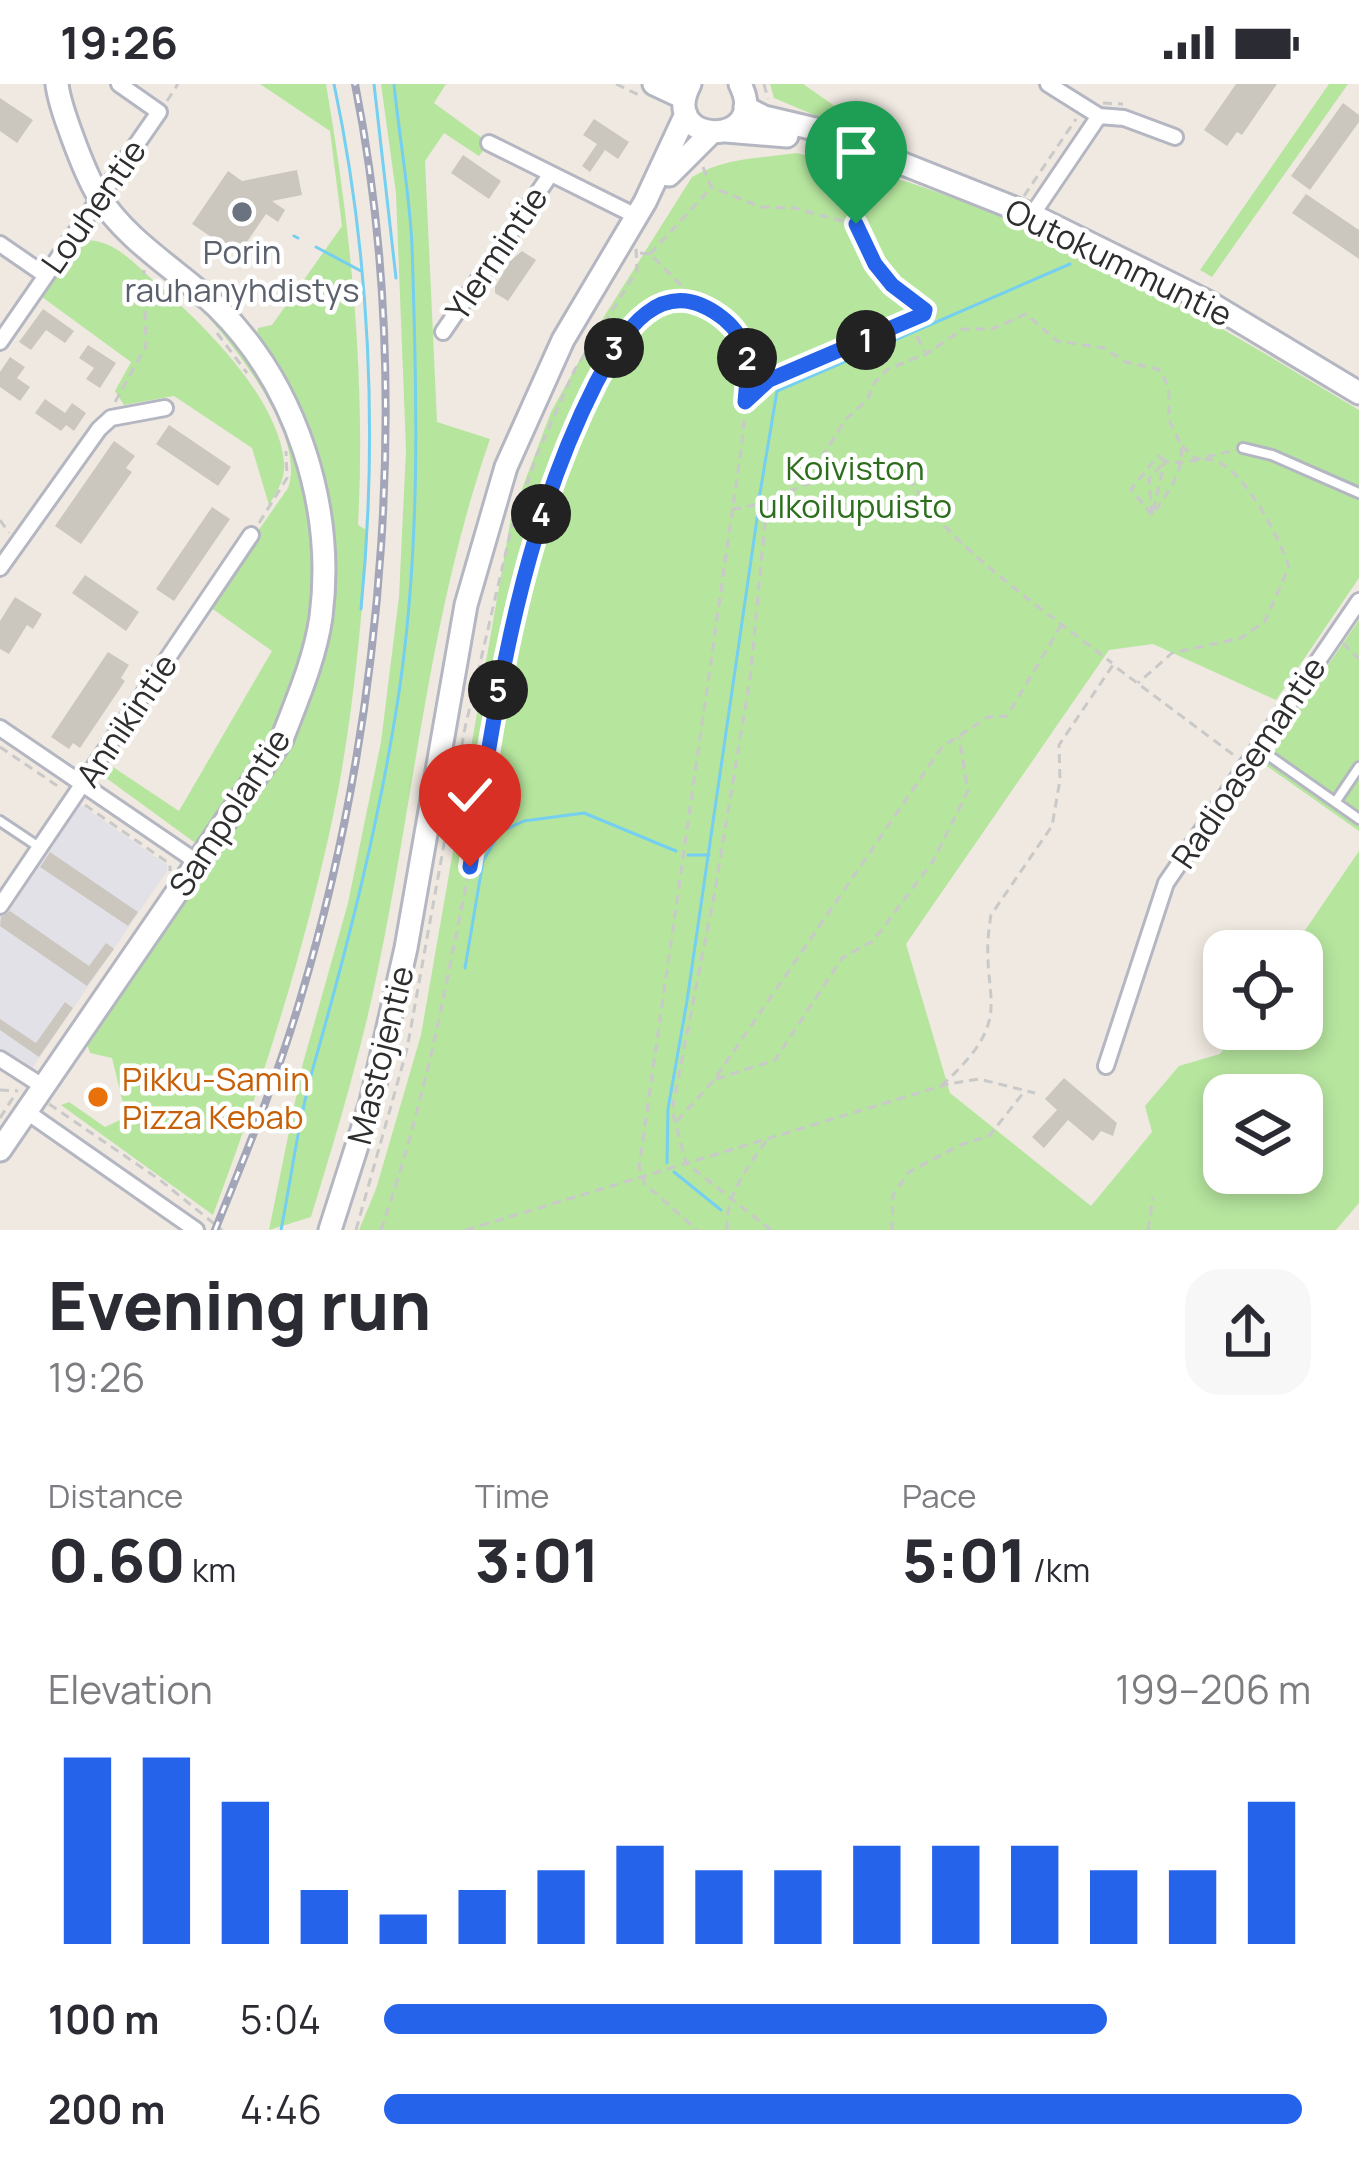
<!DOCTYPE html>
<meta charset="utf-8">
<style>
body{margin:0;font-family:Manrope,sans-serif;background:#f7f7f7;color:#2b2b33;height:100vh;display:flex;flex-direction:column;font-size:45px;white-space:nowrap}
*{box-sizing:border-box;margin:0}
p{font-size:39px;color:#7c7c81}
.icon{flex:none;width:66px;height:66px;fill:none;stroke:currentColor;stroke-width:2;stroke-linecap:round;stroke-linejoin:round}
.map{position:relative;height:1146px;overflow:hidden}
.details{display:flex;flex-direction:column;background:#fff;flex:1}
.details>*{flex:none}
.buttons{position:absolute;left:1203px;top:846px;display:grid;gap:24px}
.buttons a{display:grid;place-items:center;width:120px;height:120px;border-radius:24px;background:#fff;box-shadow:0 6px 18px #0003;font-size:60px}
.pin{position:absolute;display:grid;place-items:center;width:102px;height:102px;color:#fff;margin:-123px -51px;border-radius:50% 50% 50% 0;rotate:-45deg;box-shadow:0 0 12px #0007}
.pin .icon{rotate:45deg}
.km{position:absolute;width:60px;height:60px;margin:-30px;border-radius:50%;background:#222;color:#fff;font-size:33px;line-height:60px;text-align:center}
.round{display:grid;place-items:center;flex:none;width:126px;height:126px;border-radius:36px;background:#f7f7f7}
.summary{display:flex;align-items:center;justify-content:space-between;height:204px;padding:0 48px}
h1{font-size:66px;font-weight:800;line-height:90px}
.figures{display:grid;grid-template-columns:repeat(3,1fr);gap:18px;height:204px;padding:12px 48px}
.figures div{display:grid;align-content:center}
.figures b{font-size:60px;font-weight:800}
.figures small{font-size:33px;font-weight:400}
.figures p{font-size:33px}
.chart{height:336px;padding:24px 48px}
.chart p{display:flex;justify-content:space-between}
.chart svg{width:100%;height:216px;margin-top:12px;stroke:#2563eb;stroke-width:6}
ul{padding:0 48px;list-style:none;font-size:39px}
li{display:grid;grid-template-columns:192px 144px 1fr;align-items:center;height:90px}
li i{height:30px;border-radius:15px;background:#2563eb}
.status{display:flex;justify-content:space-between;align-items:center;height:84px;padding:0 60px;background:#fff;direction:ltr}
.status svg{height:33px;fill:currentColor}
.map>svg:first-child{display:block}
.industrial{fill:#e3e1e8}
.green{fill:#b6e59e;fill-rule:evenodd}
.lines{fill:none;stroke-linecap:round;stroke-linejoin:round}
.stream{stroke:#75cff0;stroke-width:3}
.building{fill:#cbc7bf}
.lane-casing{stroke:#b4b7c1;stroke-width:14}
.street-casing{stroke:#b4b7c1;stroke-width:20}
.secondary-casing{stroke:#b4b7c1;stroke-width:27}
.path{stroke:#c9c9c9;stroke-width:3;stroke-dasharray:9 6;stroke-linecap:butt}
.lane{stroke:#fff;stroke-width:8}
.street{stroke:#fff;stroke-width:14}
.secondary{stroke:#fff;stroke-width:21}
.rail-casing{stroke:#a3a6b8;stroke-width:8}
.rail{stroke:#fff;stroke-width:3;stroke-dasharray:9;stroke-linecap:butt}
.route-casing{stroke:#fff;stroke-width:24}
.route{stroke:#2563eb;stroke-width:15}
.worship-dot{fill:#6b7280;stroke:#fff;stroke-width:4.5}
.food-dot{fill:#e8710a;stroke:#fff;stroke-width:4.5}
.labels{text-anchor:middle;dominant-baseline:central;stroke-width:9;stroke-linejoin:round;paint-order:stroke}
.street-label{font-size:33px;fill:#2e2e2e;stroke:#fff}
.worship-label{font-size:33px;fill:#5b616d;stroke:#fff}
.park-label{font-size:33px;fill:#2c6e1b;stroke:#fff}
.food-label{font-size:33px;fill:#c56008;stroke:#fff;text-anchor:start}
</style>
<div class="status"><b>19:26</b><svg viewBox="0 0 49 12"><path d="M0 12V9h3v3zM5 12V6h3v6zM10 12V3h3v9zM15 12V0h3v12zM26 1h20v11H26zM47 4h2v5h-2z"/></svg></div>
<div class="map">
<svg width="1359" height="1146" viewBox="0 0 1359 1146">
<rect width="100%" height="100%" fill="#efe9e1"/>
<path class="industrial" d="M77,718l90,63v6l-136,199 -31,-22v-132z"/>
<path class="green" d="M260,0h66c25,145 40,294 32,441l10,6c-7,97 -16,196 -36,290 -29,135 -71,265 -119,394l-152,-110 8,-3 36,25 15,-7 3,-17 -11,-45 -22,-5 -3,-9 189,-283 55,-223 -75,-197 2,-13 14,-3 70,-99 -12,-95z
M381,0h65l-12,19 55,40 -10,13 -35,-23 -19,28 12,261 53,17c-60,172 -75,353 -112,530 -17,84 -42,166 -67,248l-42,13 34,-167 45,-160 33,-161 18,-145 7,-147 -10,-257z
M770,0h33l72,50 -37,-9 -64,-27z
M1329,0h19l-136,193 -12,-7z
M796,69c205,40 387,151 563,257v168l-83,122 -123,-56 -44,6 -203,294 44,149 141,113 61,-74 -7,-26 34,-40 41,-12 18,-25h64v-78h-11l68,-100v352l-23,27h-977l17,-41 45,-154 90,-517 40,-106 49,-89 92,-146c34,-20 66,-18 104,-24zM1224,1011h78v78h-78z
M113,141c36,32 77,63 109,98 96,105 122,264 61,392 -21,44 -52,84 -79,123l-10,4 -96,-70 6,-11 75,50 93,-160 -62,-44v-7l78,-112c17,-47 -42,-127 -73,-163 -30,-35 -70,-63 -104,-94z
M87,156c29,1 48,24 69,43 47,41 122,114 128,179 2,16 -7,30 -15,43l-17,-57 -78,-52 -50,9 -9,-14 16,-29 -89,-65 34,-51z
M1359,536v211l-98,-69z"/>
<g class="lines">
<path class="stream" d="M334,0c36,170 44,352 27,525
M374,0l22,194
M294,152l4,2
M316,163l45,24
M759,415l18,-108 293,-127
M688,771h21
M465,884l18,-107 17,-29 24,-11 60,-8 92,38
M667,1079l1,-54 19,-108 71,-489
M674,1088l47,38
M281,1146c11,-56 18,-114 34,-169 34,-120 64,-239 83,-362 23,-150 19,-303 14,-453 -2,-50 -13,-111 -18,-162"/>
</g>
<path class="building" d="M1236,0h41l-35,51 -5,-3 -10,14 -23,-16z
M0,14l33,22 -16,23 -17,-12z
M1343,19l16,12v7l-49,68 -19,-14z
M594,35l35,23 -11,17 -13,-9 -15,22 -8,-6 15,-22 -14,-9z
M463,71l38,26 -12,18 -38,-26z
M297,86l5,25 -30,6 13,9 -7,12 -12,-8 -28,41 -46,-31 36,-53 14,10z
M1306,110l53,36v29l-67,-46z
M522,167l14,9 -28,41 -13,-8v-6l15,-26z
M43,225l31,22 -9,12 -19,-13 -15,20 -12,-8z
M88,261l28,18 -16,25 -14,-9 8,-11 -15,-10z
M10,273l15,10 -8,11 13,9 -10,14 -20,-14v-15z
M45,315l20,14 7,-10 14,10 -12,18 -8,-6 -5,6 -26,-18z
M169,341l62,42 -13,19 -62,-42z
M114,357l21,15 -9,12 6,4 -51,72 -26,-18z
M212,423l18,12 -56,82 -18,-12z
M85,491l54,37 -13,19 -54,-38z
M15,513l27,17 -9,15 -6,-4 -18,29 -9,-5v-28z
M108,568l21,13 -8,13 4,3 -45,67 -7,-5 -4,6 -18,-12z
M50,768l88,60 -10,14 -88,-59z
M10,827l79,55 17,-23 8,6 -27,37 -87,-60 1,-9z
M65,918l8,6 -34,49 -39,-27v-11l36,24z
M1064,994l53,45 -4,13 -12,-5 -8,10 -25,-21 -24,28 -12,-11 25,-27 -12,-11z"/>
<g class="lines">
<g class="lane-casing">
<path id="lane" d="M1243,364l29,7 87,38
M1258,664l101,71
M1336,717l23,-34
M0,737l39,26"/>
</g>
<g class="street-casing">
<path id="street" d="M1048,0l51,32
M489,59l147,73
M1032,131l67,-99 25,2 51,19
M0,160l45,31
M443,248l107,-157
M0,258l159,-230 -40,-28
M0,484l99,-139 12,-11 54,-10
M0,644l197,134
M0,822l251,-371
M0,975l44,28
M1106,982l60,-183 193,-282
M27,1028l169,118"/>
</g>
<g class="secondary-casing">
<path id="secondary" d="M654,0l30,14
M690,0c-33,63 82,64 50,0
M745,23l19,10 51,12 217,86 176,87 151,91
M726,47l61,5
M669,91l42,-42
M0,1066l282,-411c15,-39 33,-80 39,-122 14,-110 -24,-231 -104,-310 -38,-36 -91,-66 -119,-112 -11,-18 -19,-40 -26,-59 -6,-17 -13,-34 -15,-52
M330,1146l41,-128 35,-154 60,-343 40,-138 57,-127 82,-138 41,-88"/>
</g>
<path class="path" d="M616,0l27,13
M764,0l4,15
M167,17l11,-17
M1103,19l20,1
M703,83l8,20 50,20 33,1 67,18c20,53 25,48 64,84l-1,4 -15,8 -140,58 -21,20
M1024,112l52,-77
M640,169l10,1 45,45
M650,170l60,-65
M910,239l15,29
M217,249l30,40
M115,318l31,-56 -2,-76
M1182,362l14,13 36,-8
M813,400l-2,-11 35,-54 21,-19 8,-18 13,-13 38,-15 37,-25h29l34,-15 31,27 47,7 22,14 32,7c14,18 10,25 11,46 0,10 8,19 11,28 7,26 -14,52 -28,72l-21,-26 27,-33 7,5 -16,18 3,36 13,-54c18,6 37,-8 55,2 29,16 59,74 69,104l-24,54 -24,17 -69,15 -34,30
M732,425c37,-3 63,-24 98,-32 29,-6 57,-1 84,8 28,57 144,135 198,178
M0,436l9,13
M259,439l28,-45 -1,-27
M1343,559l16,16
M0,663l62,42
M85,721l85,59v7
M716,995l59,-19 67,-102 31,-17 60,-80 35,-70 -9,-54
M941,1002c82,-74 35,-86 50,-171l61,-89 8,-46 -1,-35 54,-80 122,91
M0,1006l18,1
M49,1020l111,76 62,50
M0,1034l16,-25
M677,1037l37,-41 228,-333 46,-30 19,-1 55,-92
M356,1146l51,-181 58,-321 46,-198 26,-75 37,-84 63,-100 -1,-23
M381,1146c29,-84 50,-168 67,-255 7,-36 15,-71 21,-107 31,-168 47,-327 126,-482 26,-51 61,-115 125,-69 42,30 25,81 22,126l-103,724 6,17 52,46
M466,1146l482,-146 31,-5 56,14
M727,1146c-2,-34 20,-62 39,-89
M771,1146l-85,-67 -14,-53 42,-214 36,-217 15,-156 7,-21
M892,1146l1,-35 16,-23 51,-27 29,-9 35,-44
M1148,1146l5,-33"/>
<use href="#lane" class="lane"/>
<use href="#street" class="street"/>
<use href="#secondary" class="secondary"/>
<g class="rail-casing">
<path id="rail" d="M215,1146c31,-76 62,-152 85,-230 85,-283 113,-625 55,-916"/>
</g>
<use href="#rail" class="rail"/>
</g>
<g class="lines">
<g class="route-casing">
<path id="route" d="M470,783c26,-166 49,-332 126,-484 27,-51 65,-114 128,-64 28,23 24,50 21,83l24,-22 155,-66 1,-4 -33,-25 -17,-21 -19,-40"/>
</g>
<use href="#route" class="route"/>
</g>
<circle class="worship-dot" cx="242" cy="128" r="12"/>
<circle class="food-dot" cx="98" cy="1013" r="12"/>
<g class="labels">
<g class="street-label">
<text transform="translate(93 122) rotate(-55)">Louhentie</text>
<text transform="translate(496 169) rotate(-56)">Ylermintie</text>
<text transform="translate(1119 178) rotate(26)">Outokummuntie</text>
<text transform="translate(126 636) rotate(-56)">Annikintie</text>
<text transform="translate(1248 678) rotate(-56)">Radioasemantie</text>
<text transform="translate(229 728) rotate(-57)">Sampolantie</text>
<text transform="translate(380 971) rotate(-76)">Mastojentie</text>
</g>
<g class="worship-label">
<text x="242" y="167">Porin<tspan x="242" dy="38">rauhanyhdistys</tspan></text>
</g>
<g class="park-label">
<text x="855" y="383">Koiviston<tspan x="855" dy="38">ulkoilupuisto</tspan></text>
</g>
<g class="food-label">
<text x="122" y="994">Pikku-Samin<tspan x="122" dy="38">Pizza Kebab</tspan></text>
</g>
</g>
</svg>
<div class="buttons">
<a><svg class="icon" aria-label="locate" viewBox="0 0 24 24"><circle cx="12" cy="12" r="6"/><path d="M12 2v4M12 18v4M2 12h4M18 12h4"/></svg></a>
<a><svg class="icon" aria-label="layers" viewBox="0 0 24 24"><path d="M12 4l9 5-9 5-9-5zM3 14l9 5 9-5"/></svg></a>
</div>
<div class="pin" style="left:856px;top:140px;background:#1e9e55"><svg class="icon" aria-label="arrive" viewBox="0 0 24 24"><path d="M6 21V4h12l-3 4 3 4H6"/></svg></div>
<div class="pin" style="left:470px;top:783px;background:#d93025"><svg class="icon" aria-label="check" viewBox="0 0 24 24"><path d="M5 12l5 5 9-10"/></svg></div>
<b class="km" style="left:866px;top:256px">1</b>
<b class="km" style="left:747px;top:274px">2</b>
<b class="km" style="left:614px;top:264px">3</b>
<b class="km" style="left:541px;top:430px">4</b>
<b class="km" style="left:498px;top:606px">5</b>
</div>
<section class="details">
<div class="summary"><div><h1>Evening run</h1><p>19:26</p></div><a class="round"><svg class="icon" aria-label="share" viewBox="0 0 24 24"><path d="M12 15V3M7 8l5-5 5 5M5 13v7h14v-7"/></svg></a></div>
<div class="figures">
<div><p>Distance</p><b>0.60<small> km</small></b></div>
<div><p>Time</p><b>3:01</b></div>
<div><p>Pace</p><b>5:01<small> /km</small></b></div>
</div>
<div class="chart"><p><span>Elevation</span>199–206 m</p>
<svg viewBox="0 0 160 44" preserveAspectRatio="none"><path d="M5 44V6M15 44V6M25 44V15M35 44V33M45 44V38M55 44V33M65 44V29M75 44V24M85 44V29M95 44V29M105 44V24M115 44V24M125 44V24M135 44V29M145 44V29M155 44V15"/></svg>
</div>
<ul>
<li><b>100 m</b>5:04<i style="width:78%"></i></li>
<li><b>200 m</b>4:46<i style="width:99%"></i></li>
</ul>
</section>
